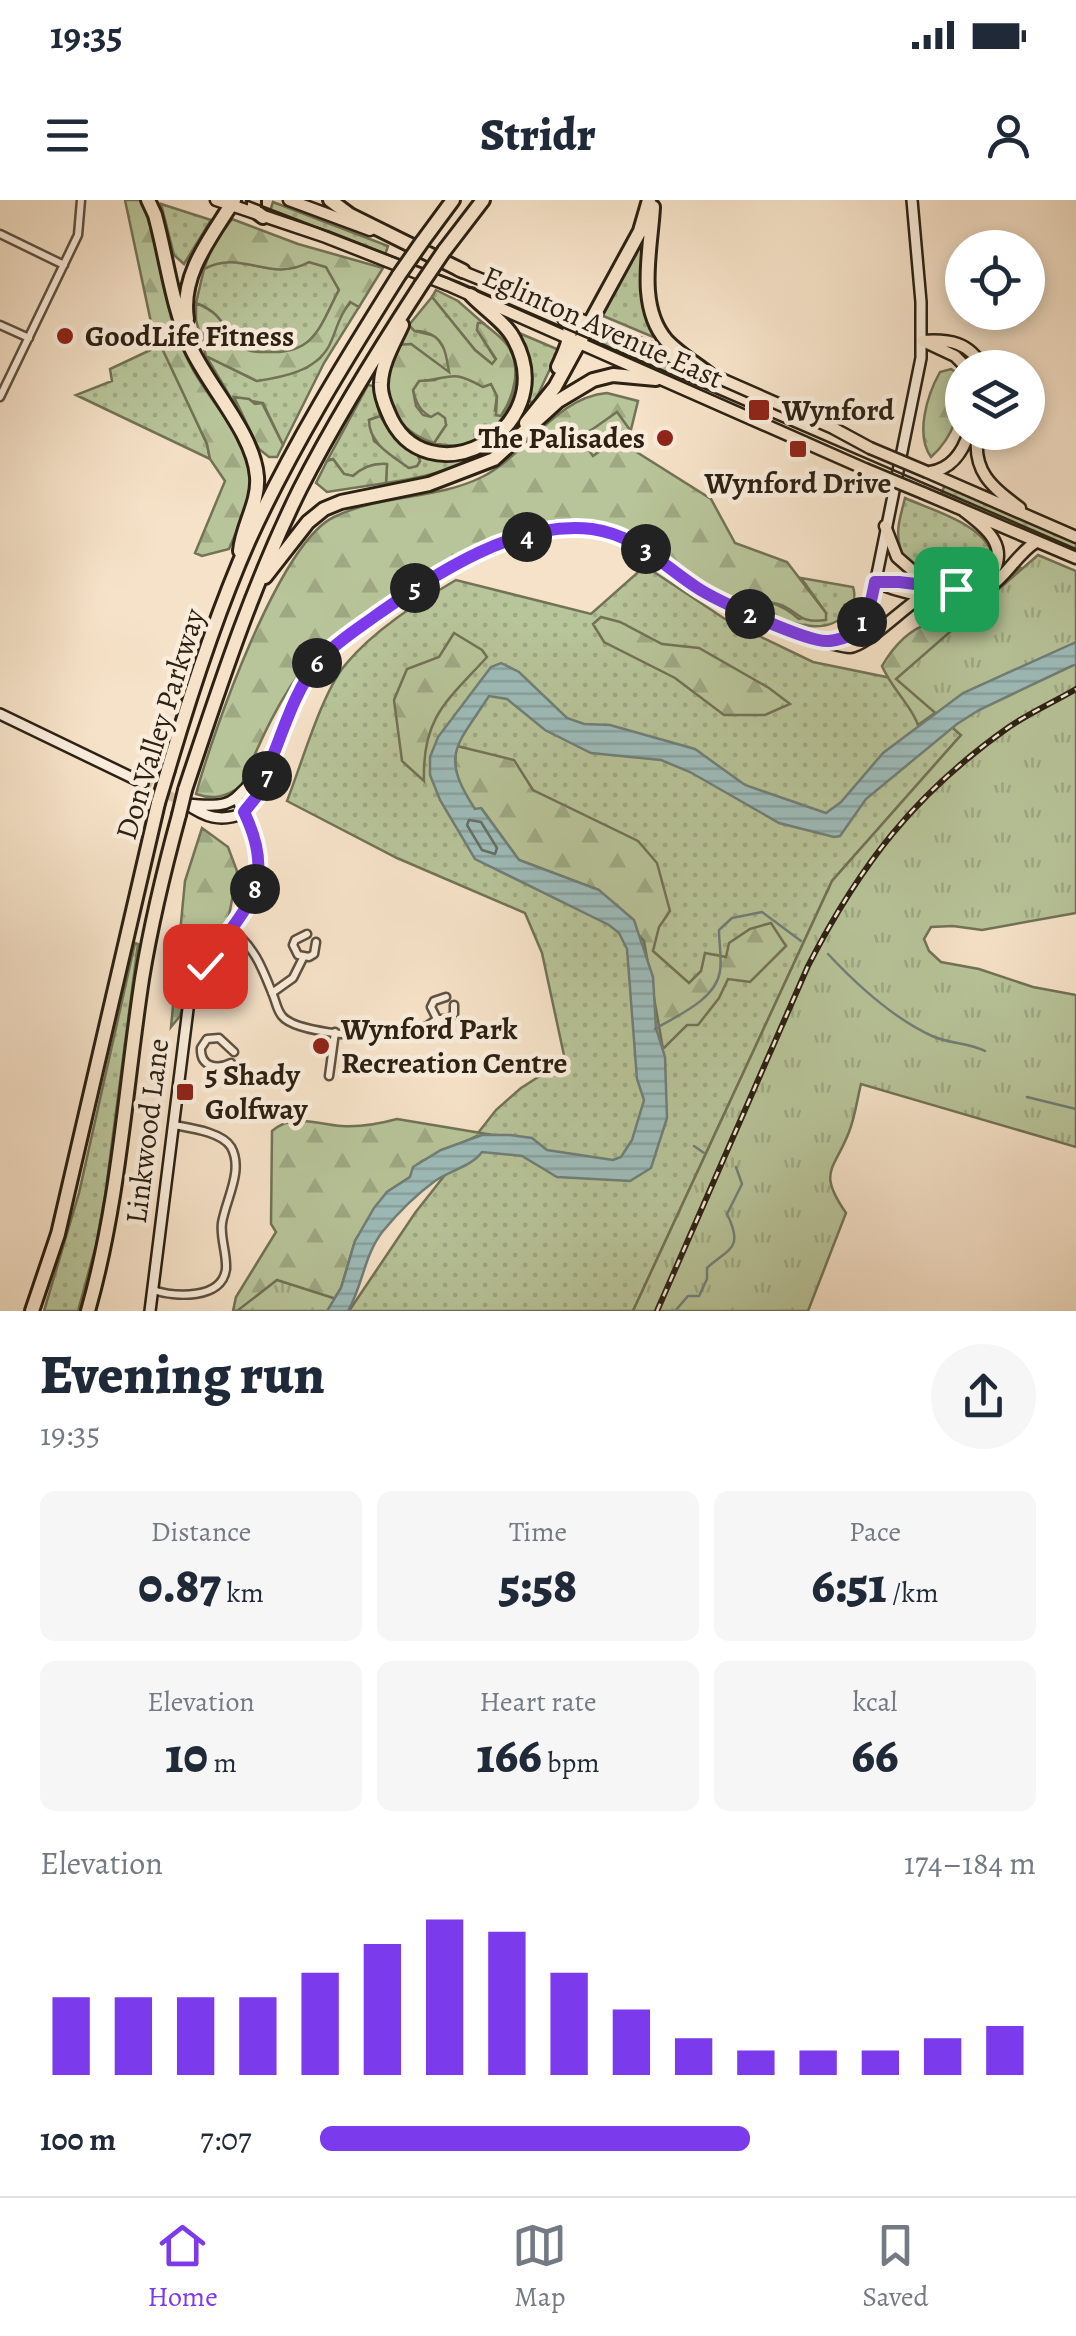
<!DOCTYPE html>
<meta charset="utf-8">
<style>
body{margin:0;font-family:Alegreya,serif;background:#f6f6f7;color:#1f2937;height:100vh;display:flex;flex-direction:column;font-size:38px;white-space:nowrap}
*{box-sizing:border-box;margin:0}
p{font-size:32px;color:#747a83}
.icon{flex:none;width:55px;height:55px;fill:none;stroke:currentColor;stroke-width:2;stroke-linecap:round;stroke-linejoin:round}
.map{position:relative;height:1111px;overflow:hidden}
.drawer{display:flex;flex-direction:column;background:#fff;flex:1}
.drawer>*{flex:none}
.controls{position:absolute;left:945px;top:30px;display:grid;gap:20px}
.controls a{display:grid;place-items:center;width:100px;height:100px;border-radius:50%;background:#fff;box-shadow:0 5px 15px #0003;font-size:50px}
.pin{position:absolute;display:grid;place-items:center;width:85px;height:85px;color:#fff;margin:-42px;border-radius:20px;box-shadow:0 5px 15px #0006}
.km{position:absolute;width:50px;height:50px;margin:-25px;border-radius:50%;background:#222;color:#fff;font-size:28px;line-height:50px;text-align:center}
.round{display:grid;place-items:center;flex:none;width:105px;height:105px;border-radius:52px;background:#f6f6f7}
.headline{display:flex;align-items:center;justify-content:space-between;height:170px;padding:0 40px}
h1{font-size:55px;font-weight:800;line-height:75px}
.metrics{display:grid;grid-template-columns:repeat(3,1fr);gap:15px;height:170px;padding:10px 40px}
.metrics div{display:grid;align-content:center;border-radius:15px;background:#f6f6f7;text-align:center}
.metrics b{font-size:50px;font-weight:800}
.metrics small{font-size:28px;font-weight:400}
.metrics p{font-size:28px}
.chart{height:280px;padding:20px 40px}
.chart p{display:flex;justify-content:space-between}
.chart svg{width:100%;height:180px;margin-top:10px;stroke:#7c3aed;stroke-width:6}
ul{padding:0 40px;list-style:none;font-size:32px}
li{display:grid;grid-template-columns:160px 120px 1fr;align-items:center;height:75px}
li i{height:25px;border-radius:12px;background:#7c3aed}
.status{display:flex;justify-content:space-between;align-items:center;height:70px;padding:0 50px;background:#fff;direction:ltr}
.status svg{height:28px;fill:currentColor}
header{display:flex;justify-content:space-between;align-items:center;height:130px;padding:0 40px;background:#fff;font-size:45px;font-weight:800}
.menu{display:flex;justify-content:space-around;align-items:center;height:140px;border-top:2px solid #e0e1e3;background:#fff;font-size:28px;color:#747a83}
.menu a{display:grid;justify-items:center;gap:5px}
.menu .active{color:#7c3aed}
.map>svg:first-child{display:block}
.grass{fill:url(#grass-dots);stroke:#727256;stroke-width:2.5}
.forest{fill:url(#forest-firs);stroke:#727256;stroke-width:2.5}
.park{fill:url(#park-tufts);stroke:#727256;stroke-width:2.5}
.pitch{fill:#b8c499;stroke:#727256;stroke-width:2.5}
.water{fill:url(#water-rules);stroke:#707f78;stroke-width:2.5}
.lines{fill:none;stroke-linecap:round;stroke-linejoin:round}
.shore{stroke:#656f67;stroke-width:2.5}
.stream{stroke:#707f78;stroke-width:2.5}
.secondary-tunnel{stroke:#cebba4;stroke-width:9;stroke-dasharray:9 4.5;stroke-linecap:butt}
.street-casing{stroke:#5e5140;stroke-width:11}
.secondary-casing{stroke:#2c2113;stroke-width:14}
.primary-casing{stroke:#2c2113;stroke-width:15}
.highway-casing{stroke:#2c2113;stroke-width:18}
.street{stroke:#f9ecdb;stroke-width:6}
.secondary{stroke:#f9ecdb;stroke-width:9}
.primary{stroke:#f6e2c8;stroke-width:10}
.highway{stroke:#f6e2c8;stroke-width:12}
.tram{stroke:#2c2113;stroke-width:2.5}
.rail-casing{stroke:#2c2113;stroke-width:6}
.rail{stroke:#f9ecdb;stroke-width:2.5;stroke-dasharray:8;stroke-linecap:butt}
.primary-bridge-casing{stroke:#2c2113;stroke-width:15;stroke-linecap:butt}
.highway-bridge-casing{stroke:#2c2113;stroke-width:18;stroke-linecap:butt}
.primary-bridge{stroke:#f6e2c8;stroke-width:10}
.highway-bridge{stroke:#f6e2c8;stroke-width:12}
.route-casing{stroke:#fff;stroke-width:20}
.route{stroke:#7c3aed;stroke-width:12}
.poi-dot{fill:#8f2418;stroke:#f9ecdb;stroke-width:4}
.labels{text-anchor:middle;dominant-baseline:central;stroke-width:9;stroke-linejoin:round;paint-order:stroke}
.street-label{font-size:30px;fill:#2c2113;stroke:#f9ecdb}
.poi-label{font-size:30px;font-weight:bold;fill:#2c2113;stroke:#f9ecdb;text-anchor:start}
</style>
<div class="status"><b>19:35</b><svg viewBox="0 0 49 12"><path d="M0 12V9h3v3zM5 12V6h3v6zM10 12V3h3v9zM15 12V0h3v12zM26 1h20v11H26zM47 4h2v5h-2z"/></svg></div>
<header><svg class="icon" aria-label="menu" viewBox="0 0 24 24"><path d="M4 6h16M4 12h16M4 18h16"/></svg>Stridr<svg class="icon" aria-label="person" viewBox="0 0 24 24"><circle cx="12" cy="8" r="4"/><path d="M4 21q1-7 8-7t8 7"/></svg></header>
<div class="map">
<svg width="1076" height="1111" viewBox="0 0 1076 1111">
<defs>
<pattern id="grass-dots" width="8" height="8" patternUnits="userSpaceOnUse" patternTransform="scale(2.5)"><rect width="8" height="8" fill="#b8c499"/><path d="M2 2h.1M6 6h.1" fill="none" stroke="#9ea883" stroke-width="1.8" stroke-linecap="round"/></pattern>
<pattern id="forest-firs" width="22" height="20" patternUnits="userSpaceOnUse" patternTransform="scale(2.5)"><rect width="22" height="20" fill="#b8c499"/><path d="M5 1l3.5 6h-7zM16 11l3.5 6h-7z" fill="#9ea883"/></pattern>
<pattern id="park-tufts" width="24" height="20" patternUnits="userSpaceOnUse" patternTransform="scale(2.5)"><rect width="24" height="20" fill="#b8c499"/><path d="M3 7l-1-3M5 7V3M7 7l1-3M15 17l-1-3M17 17v-4M19 17l1-3" fill="none" stroke="#9ea883"/></pattern>
<pattern id="water-rules" width="6" height="5" patternUnits="userSpaceOnUse" patternTransform="scale(2.5)"><rect width="6" height="5" fill="#9ebdbb"/><path d="M0 2.5h6" fill="none" stroke="#88a2a0"/></pattern>
</defs>
<rect width="100%" height="100%" fill="#f6e2c8"/>
<filter id="stains"><feTurbulence type="fractalNoise" baseFrequency=".002" numOctaves="4"/><feColorMatrix values="0 0 0 0 .2 0 0 0 0 .09 0 0 0 0 .02 0 0 0 .5 -.17"/></filter>
<radialGradient id="worn" r=".72"><stop offset=".6" stop-color="#630" stop-opacity="0"/><stop offset="1" stop-color="#630" stop-opacity=".3"/></radialGradient>
<path class="grass" d="M273,2l115,44 -3,9 -115,-44z
M161,4l50,16 -27,44 -10,-9z
M641,36l4,1c-4,37 -4,65 11,99l-3,1 -52,-22z
M219,60c31,0 59,19 90,2l17,5 13,23c-18,33 -23,65 -69,62 -11,0 -22,1 -30,-7 -20,-17 -13,-29 -44,-42l8,-34z
M436,90l22,11 25,22 -5,1 -1,6 19,30 -4,4 -17,-14 -43,-53z
M351,102l8,5 -35,56 -41,82 -20,-42 -29,-5 4,12 -32,-54 51,25 49,-13 14,-10 10,-15 6,-23z
M409,125l6,6 21,5 25,39 22,12 8,-3 6,12 -2,14 15,-8 5,-22c-4,43 -37,75 -81,63l12,-18c-19,-10 -28,-12 -33,-35l6,-9 16,-1 14,-7 -38,-29 -14,1z
M519,133l40,17 -25,53 -8,-3 -11,-64z
M596,134l108,47 -4,8 -107,-46z
M161,145l46,99 3,15 -134,-64 36,-14 -2,-12z
M368,185l5,1 7,30 -11,4 5,21 35,27 8,-2 3,-5 -3,-8c25,9 42,7 66,-3l3,4c-31,16 -66,24 -100,29l1,-18c-13,-3 -24,2 -34,11l-9,-2 -11,-15 -6,2z
M945,285l131,57v10l-135,-58z
M905,298c29,13 79,26 88,58l-10,20c-27,15 -74,3 -83,-29 -5,-17 1,-32 5,-49z
M645,366l83,55 85,41 83,17 65,56 -129,146 -199,430h-284l66,-98 81,-103 25,-22 44,-28 -23,-107 -17,-40 -128,-55 -110,-57c15,-38 34,-106 58,-136 29,-35 72,-62 111,-85l135,34z
M801,378l52,9c3,9 2,17 -7,27 -28,30 -82,-3 -113,-14 26,-3 47,2 66,19l27,-6z
M135,743l3,1 -33,252 -9,49 -18,66h-34l35,-118z"/>
<path class="forest" d="M125,0h16c23,54 22,115 51,168 18,34 55,69 58,108 3,24 -12,51 -21,73l-27,7 -7,-3 30,-72 -15,-22 -3,-15 -55,-117z
M232,19l66,25 85,24 -24,39 -9,-5c-14,19 -12,26 -21,44 -14,25 -45,31 -72,35l-51,-25 -10,-36v-17c31,13 24,25 44,42 8,8 19,7 30,7 46,2 51,-29 69,-62l-13,-23 -17,-5c-40,22 -67,-14 -105,7l8,-23z
M432,97l43,53 17,14 4,-5 -19,-29 1,-7h5c8,7 19,14 25,23 14,22 6,50 -7,70l-5,-1 1,-19 -6,-12 -8,3c-34,-19 -30,-8 -64,-6l-6,9 3,16 7,9 8,2 7,-4 7,5 1,7 -12,18c-28,-8 -53,-36 -48,-67 1,-10 8,-21 11,-31l14,-1 38,28c-3,-18 -4,-35 -25,-40 -13,-3 -6,3 -15,-7z
M951,169l11,8c1,29 -8,60 -31,80 -16,-22 -4,-62 9,-85z
M607,193l31,8 -11,45 84,53 24,44 52,19 39,51v7c-29,4 -26,-9 -48,-16 -9,-2 -20,-6 -29,-6 -5,0 -11,2 -16,2 -30,-6 -78,-59 -115,-73 -79,-30 -175,33 -237,76 -25,18 -51,34 -71,57 -30,35 -51,84 -69,126 -15,11 -28,14 -45,8 17,-62 83,-251 138,-277 47,-23 102,-17 148,-40 44,-22 74,-80 125,-84z
M234,197l15,2 6,5 7,-1 21,42 -6,12h-8l-10,-8z
M380,216l12,18 25,19 3,8 -3,5 -8,2c-18,-13 -40,-24 -40,-48z
M333,259l11,15 9,2c10,-9 20,-13 34,-12l-1,19 -59,9 -11,-9 11,-22z
M1021,368l23,3 -81,122 -45,32c-6,-19 -27,-37 -36,-59 10,-17 26,-36 46,-42 7,-2 16,-2 23,-5 27,-11 50,-31 70,-51z
M601,417l19,5 42,22 37,4 70,40 21,16 -25,11h-41l-49,-37 -71,-36 -11,-18z
M454,433l28,17 5,7c-40,44 -65,60 -63,124l-22,-20 -8,-61 13,-31 32,-12z
M457,546l57,14 19,30 105,51 19,22 13,48 -11,16 -6,24 36,32 12,-12 4,-18 21,4 3,-14 21,-14 21,-6 15,23 -36,36 -22,-3 -9,19 -21,27h-11l-24,24 -19,-108 -45,-51 -80,-30 -37,-51 -7,1c-14,-23 -24,-36 -18,-64z
M202,628l26,19 9,24 -10,57 -34,38 -13,50 -9,11 14,-146z
M397,919l96,16 -16,1 -55,25 -8,6 -4,10 -23,15 -32,49 -14,47 -14,23h-94l3,-14 40,-65 -5,-8 1,-93c23,-19 45,-6 70,-5 19,1 37,-2 55,-7z"/>
<path class="park" d="M1038,355l38,16v342l-94,17 -29,-4 -22,1 -7,12 5,12 12,11 38,7 54,18 43,8v152l-215,-63c-4,16 -6,33 -12,48 -15,39 -32,39 -3,81l-38,98h-175l199,-430 129,-146 -65,-56z
M277,1080l75,24 -4,7h-111z"/>
<path class="pitch" d="M617,212l13,18 -37,26 -13,-18z"/>
<path class="water" d="M1076,442v22l-97,46 -22,14 -91,75 -26,37 -6,1 -55,-14 -89,-51 -29,-12 -70,-7 -46,-23 -38,-31 -18,-3c-32,50 -50,58 -14,113l6,-1 38,52 80,30 35,30 19,57 3,51 9,29 2,61 -16,50 -21,13 -73,-4 -35,-21 -40,-4c-11,15 -32,18 -47,29 -18,13 -38,33 -52,50 -19,24 -20,54 -35,80h-21l14,-23 14,-47 19,-33 13,-16 23,-15 3,-10 28,-17 41,-15h28l22,3 15,12 66,10 8,-3 11,-17 12,-40 -7,-21 -10,-130 -8,-16 -10,-8 -134,-66 -35,-59 -10,-25v-18l8,-20 53,-70 10,-4 18,9 48,46 17,6 26,1 85,24 50,36 81,28 15,-11 42,-49 80,-60z"/>
<g class="lines">
<path class="shore" d="M469,620l12,2 16,26 -2,6 -13,-4 -15,-25z"/>
<path class="stream" d="M828,754c29,31 65,64 104,82 17,8 36,6 53,15
M655,829c21,-13 61,-29 65,-58 2,-12 -1,-28 -1,-41l13,-12 30,-6 39,29
M1027,897l49,12
M694,946l10,7
M675,1111l13,-15h11l8,-17v-11c20,-19 38,-18 20,-54l15,-30 -6,-17"/>
<path class="secondary-tunnel" d="M143,583l42,20"/>
<g class="street-casing">
<path id="street" d="M0,34l64,31
M0,125l29,13
M0,197l78,-162 3,-35
M232,730c23,17 31,40 41,65 3,7 4,15 9,21 14,18 98,23 120,19 13,-2 24,-7 35,-16
M307,734l-12,6 -2,5 5,10 11,2 5,-3 2,-12
M272,793l21,-15 10,-20
M446,797l-12,4 -3,6 6,12h12l5,-5v-9
M231,863c-14,7 -31,4 -30,-15l6,-9 12,-1 15,14
M329,876l6,-44
M153,1090c22,7 69,10 73,-21 1,-16 -6,-31 -4,-46 4,-24 22,-53 9,-76 -9,-15 -41,-19 -57,-22"/>
</g>
<g class="secondary-casing">
<path id="secondary" d="M0,514l143,69
M185,603c20,14 35,20 59,10 18,-17 19,-33 28,-54 14,-34 27,-69 48,-99 67,-55 155,-125 245,-131 64,-5 86,31 135,60 26,17 54,27 83,38 12,4 30,15 43,15 20,0 31,-15 43,-28l52,-256v-56l-9,-102
M187,604c56,6 42,-7 80,-34
M150,1111l39,-310c26,-88 107,-88 48,-202"/>
</g>
<g class="primary-casing">
<path id="primary" d="M216,0l110,37 122,48 417,184
M289,0l81,30
M458,70l195,79 180,79 37,20
M922,141c27,-2 48,1 61,27
M923,141l32,15 12,12
M978,232c-7,39 14,55 42,76
M927,272l149,65
M930,272c21,-3 33,-20 39,-40
M923,293l153,65
M885,326l12,31 31,27
M875,382l89,7 27,-12c19,-31 -4,-48 -27,-66
M880,384c29,11 82,23 110,3 18,-13 28,-34 46,-45
M825,442c7,1 17,5 25,5 16,-1 55,-41 74,-52"/>
</g>
<g class="highway-casing">
<path id="highway" d="M148,0l7,15c12,44 17,92 36,133 18,39 63,86 66,129 2,26 -15,49 -17,74
M254,0v10l9,7
M330,0l20,15 113,56
M653,7c-2,41 -17,98 13,133 12,13 30,24 44,35
M422,42l31,-42
M444,51l39,-51
M554,108c26,16 14,37 4,59
M187,119c-7,-45 25,-83 47,-119
M402,125c-8,18 -20,37 -21,58 -1,10 3,20 7,29 36,91 176,19 126,-73 -9,-17 -30,-30 -43,-44
M526,223l29,-36 85,-156 9,-31
M265,377l43,-55 16,-13 17,-7 88,-18 65,-25 64,-58 35,-21 20,-5 43,4
M168,570c23,-78 48,-156 81,-230 42,-92 96,-179 150,-265
M185,590c34,-102 67,-204 115,-301 36,-71 78,-138 121,-204
M32,1111l26,-77 100,-431
M88,1111c31,-109 37,-220 54,-332 9,-55 22,-109 37,-164"/>
</g>
<use href="#street" class="street"/>
<use href="#secondary" class="secondary"/>
<use href="#primary" class="primary"/>
<use href="#highway" class="highway"/>
<path class="tram" d="M246,0l212,82 618,267"/>
<g class="rail-casing">
<path id="rail" d="M657,1111l151,-345c52,-101 107,-173 201,-239 20,-14 45,-25 67,-38"/>
</g>
<use href="#rail" class="rail"/>
<g class="primary-bridge-casing">
<path id="primary-bridge" d="M870,248l57,24
M865,269l58,24"/>
</g>
<g class="highway-bridge-casing">
<path id="highway-bridge" d="M399,75l23,-33
M421,85l23,-34
M158,603l10,-33
M179,615l6,-25"/>
</g>
<use href="#primary-bridge" class="primary-bridge"/>
<use href="#highway-bridge" class="highway-bridge"/>
</g>
<g class="lines">
<g class="route-casing">
<path id="route" d="M205,766c37,-57 75,-79 39,-154l21,-26 2,-16c15,-34 27,-80 52,-109 16,-18 40,-33 59,-47 59,-41 138,-94 214,-85 44,6 69,35 104,58 19,13 113,56 132,54 5,0 17,-3 22,-6 18,-12 21,-33 25,-53h24l57,7"/>
</g>
<use href="#route" class="route"/>
</g>
<g class="poi-dot">
<circle cx="65" cy="136" r="10"/>
<rect x="747" y="198" width="24" height="24" rx="5"/>
<circle cx="665" cy="238" r="10"/>
<rect x="788" y="239" width="20" height="20" rx="5"/>
<circle cx="321" cy="846" r="10"/>
<rect x="175" y="882" width="20" height="20" rx="5"/>
</g>
<g class="labels">
<g class="street-label">
<text transform="translate(603 127) rotate(24)">Eglinton Avenue East</text>
<text transform="translate(160 524) rotate(-73)">Don Valley Parkway</text>
<text transform="translate(147 931) rotate(-83)">Linkwood Lane</text>
</g>
<g class="poi-label">
<text x="85" y="136">GoodLife Fitness</text>
<text x="782" y="210">Wynford</text>
<text x="645" y="238" text-anchor="end">The Palisades</text>
<text x="798" y="283" text-anchor="middle">Wynford Drive</text>
<text x="341" y="829">Wynford Park<tspan x="341" dy="34">Recreation Centre</tspan></text>
<text x="205" y="875">5 Shady<tspan x="205" dy="34">Golfway</tspan></text>
</g>
</g>
<rect width="100%" height="100%" filter="url(#stains)"/>
<rect width="100%" height="100%" fill="url(#worn)"/>
</svg>
<div class="controls">
<a><svg class="icon" aria-label="locate" viewBox="0 0 24 24"><circle cx="12" cy="12" r="6"/><path d="M12 2v4M12 18v4M2 12h4M18 12h4"/></svg></a>
<a><svg class="icon" aria-label="layers" viewBox="0 0 24 24"><path d="M12 4l9 5-9 5-9-5zM3 14l9 5 9-5"/></svg></a>
</div>
<div class="pin" style="left:956px;top:389px;background:#1e9e55"><svg class="icon" aria-label="arrive" viewBox="0 0 24 24"><path d="M6 21V4h12l-3 4 3 4H6"/></svg></div>
<div class="pin" style="left:205px;top:766px;background:#d93025"><svg class="icon" aria-label="check" viewBox="0 0 24 24"><path d="M5 12l5 5 9-10"/></svg></div>
<b class="km" style="left:862px;top:422px">1</b>
<b class="km" style="left:750px;top:414px">2</b>
<b class="km" style="left:646px;top:349px">3</b>
<b class="km" style="left:527px;top:337px">4</b>
<b class="km" style="left:415px;top:388px">5</b>
<b class="km" style="left:317px;top:463px">6</b>
<b class="km" style="left:267px;top:576px">7</b>
<b class="km" style="left:255px;top:689px">8</b>
</div>
<section class="drawer">
<div class="headline"><div><h1>Evening run</h1><p>19:35</p></div><a class="round"><svg class="icon" aria-label="share" viewBox="0 0 24 24"><path d="M12 15V3M7 8l5-5 5 5M5 13v7h14v-7"/></svg></a></div>
<div class="metrics">
<div><p>Distance</p><b>0.87<small> km</small></b></div>
<div><p>Time</p><b>5:58</b></div>
<div><p>Pace</p><b>6:51<small> /km</small></b></div>
</div>
<div class="metrics">
<div><p>Elevation</p><b>10<small> m</small></b></div>
<div><p>Heart rate</p><b>166<small> bpm</small></b></div>
<div><p>kcal</p><b>66</b></div>
</div>
<div class="chart"><p><span>Elevation</span>174–184 m</p>
<svg viewBox="0 0 160 44" preserveAspectRatio="none"><path d="M5 44V25M15 44V25M25 44V25M35 44V25M45 44V19M55 44V12M65 44V6M75 44V9M85 44V19M95 44V28M105 44V35M115 44V38M125 44V38M135 44V38M145 44V35M155 44V32"/></svg>
</div>
<ul>
<li><b>100 m</b>7:07<i style="width:60%"></i></li>
</ul>
</section>
<nav class="menu">
<a class="active"><svg class="icon" aria-label="home" viewBox="0 0 24 24"><path d="M3 11l9-7 9 7M6 9v11h12V9"/></svg>Home</a>
<a><svg class="icon" aria-label="map" viewBox="0 0 24 24"><path d="M3 6l6-2 6 2 6-2v14l-6 2-6-2-6 2zM9 4v14M15 6v14"/></svg>Map</a>
<a><svg class="icon" aria-label="saved" viewBox="0 0 24 24"><path d="M7 4h10v16l-5-4-5 4z"/></svg>Saved</a>
</nav>
